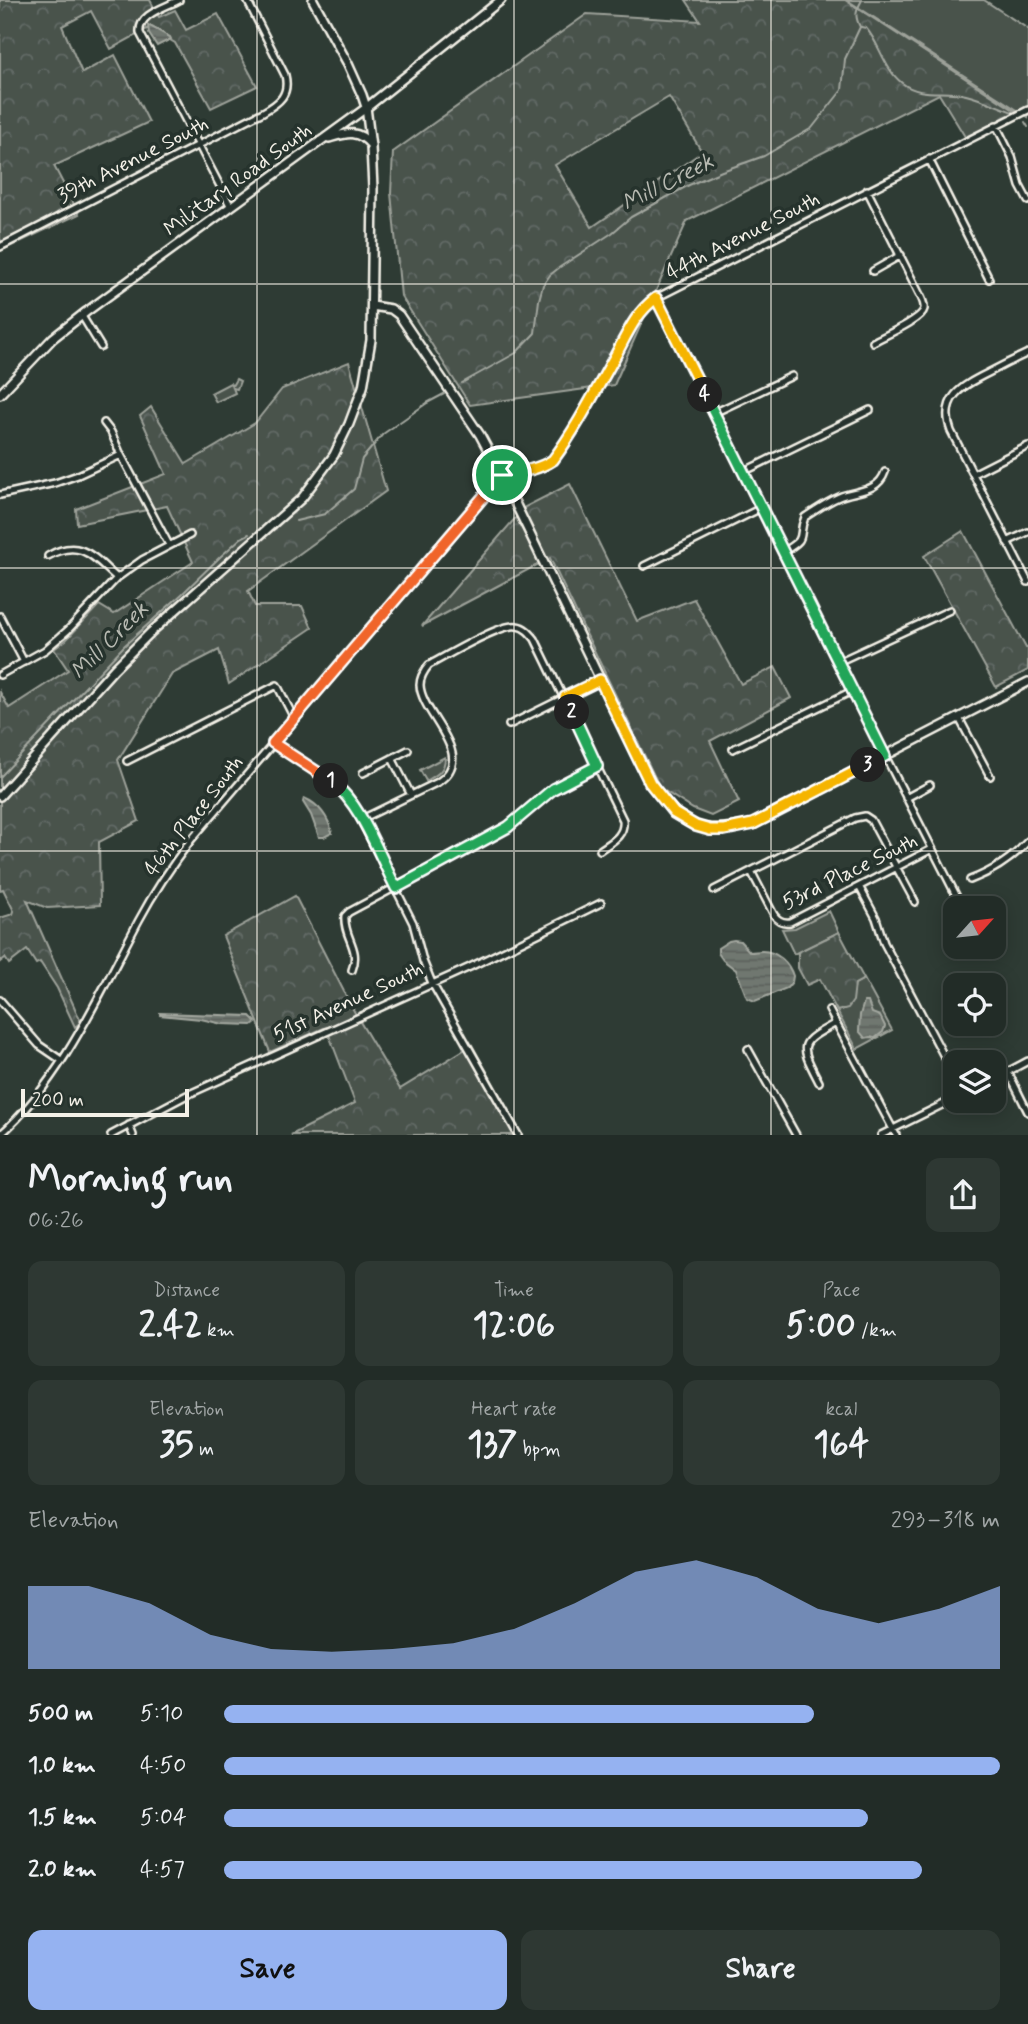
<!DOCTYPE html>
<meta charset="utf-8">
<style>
body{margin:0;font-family:Mynerve,sans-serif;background:#2e3833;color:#f1f3f6;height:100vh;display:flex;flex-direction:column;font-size:26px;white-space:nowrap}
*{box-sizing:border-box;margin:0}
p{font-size:23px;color:#a2a7a7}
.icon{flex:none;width:38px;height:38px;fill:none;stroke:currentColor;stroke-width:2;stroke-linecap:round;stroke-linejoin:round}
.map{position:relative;height:1135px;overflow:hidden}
.sheet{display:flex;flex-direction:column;background:#222c27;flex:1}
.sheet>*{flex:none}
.needle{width:46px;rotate:63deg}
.controls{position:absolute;left:943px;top:896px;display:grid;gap:14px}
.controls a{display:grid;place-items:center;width:63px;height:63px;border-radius:14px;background:#222c27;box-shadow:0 4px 18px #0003,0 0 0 2px #3f4844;font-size:35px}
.scale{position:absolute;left:21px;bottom:18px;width:168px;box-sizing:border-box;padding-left:7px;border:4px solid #f4f1e8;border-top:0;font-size:19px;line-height:24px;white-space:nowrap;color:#f4f1e8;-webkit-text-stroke:5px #26332d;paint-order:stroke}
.pin{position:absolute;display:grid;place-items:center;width:60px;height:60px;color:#fff;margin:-30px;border:4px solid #fff;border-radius:50%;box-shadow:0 2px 7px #0007}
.km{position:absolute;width:35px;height:35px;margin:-18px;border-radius:50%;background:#222;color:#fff;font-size:19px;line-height:35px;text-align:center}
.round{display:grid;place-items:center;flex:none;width:74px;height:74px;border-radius:14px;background:#2e3833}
.overview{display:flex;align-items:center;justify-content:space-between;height:119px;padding:0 28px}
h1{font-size:38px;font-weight:800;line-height:52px}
.stats{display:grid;grid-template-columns:repeat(3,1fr);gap:10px;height:119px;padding:7px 28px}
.stats div{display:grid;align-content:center;border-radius:14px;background:#2e3833;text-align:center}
.stats b{font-size:35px;font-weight:800}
.stats small{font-size:19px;font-weight:400}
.stats p{font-size:19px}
.chart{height:196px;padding:14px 28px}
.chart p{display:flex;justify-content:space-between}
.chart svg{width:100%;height:126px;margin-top:7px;fill:#95b2f1;opacity:.7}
.cta{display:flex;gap:14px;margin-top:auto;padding:14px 28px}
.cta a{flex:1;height:80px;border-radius:14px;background:#95b2f1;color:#111;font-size:28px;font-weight:800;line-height:80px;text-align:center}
.cta a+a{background:#2e3833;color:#f1f3f6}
ul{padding:0 28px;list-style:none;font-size:23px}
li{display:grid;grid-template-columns:112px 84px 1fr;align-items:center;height:52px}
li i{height:18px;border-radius:9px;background:#95b2f1}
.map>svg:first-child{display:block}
.green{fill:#48524c;stroke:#9ea29a;stroke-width:2}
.forest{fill:url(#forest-crowns);stroke:#9ea29a;stroke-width:2;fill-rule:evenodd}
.water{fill:url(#water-rules);stroke:#a4a8a0;stroke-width:2}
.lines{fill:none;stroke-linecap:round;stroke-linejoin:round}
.stream{stroke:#a4a8a0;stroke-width:2}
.minor-casing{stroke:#f4f1e8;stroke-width:10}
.major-casing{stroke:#f4f1e8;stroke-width:12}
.minor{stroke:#26332d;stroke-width:5}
.major{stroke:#26332d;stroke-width:7}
.split-1-casing{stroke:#fff;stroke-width:14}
.split-2-casing{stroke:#fff;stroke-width:14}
.split-3-casing{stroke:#fff;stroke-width:14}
.split-4-casing{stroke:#fff;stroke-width:14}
.split-5-casing{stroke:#fff;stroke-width:14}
.split-1{stroke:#f0652b;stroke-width:9}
.split-2{stroke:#22a559;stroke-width:9}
.split-3{stroke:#f5b400;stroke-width:9}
.split-4{stroke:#22a559;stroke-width:9}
.split-5{stroke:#f5b400;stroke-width:9}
.grid{fill:none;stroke:#f4f1e8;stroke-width:2;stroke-opacity:0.55}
.labels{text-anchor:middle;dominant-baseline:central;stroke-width:7;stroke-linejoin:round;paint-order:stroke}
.street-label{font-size:21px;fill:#f4f1e8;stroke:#26332d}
.water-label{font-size:23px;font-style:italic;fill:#b8bab2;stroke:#26332d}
</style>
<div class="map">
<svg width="1028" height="1135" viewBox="0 0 1028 1135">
<defs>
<pattern id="forest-crowns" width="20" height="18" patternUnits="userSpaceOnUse" patternTransform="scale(1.75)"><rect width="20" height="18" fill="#48524c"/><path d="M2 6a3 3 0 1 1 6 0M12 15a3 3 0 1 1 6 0" fill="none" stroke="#636b66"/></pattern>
<pattern id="water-rules" width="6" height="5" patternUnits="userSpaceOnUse" patternTransform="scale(1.75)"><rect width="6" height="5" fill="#6f7770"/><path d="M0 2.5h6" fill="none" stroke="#5c605b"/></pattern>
</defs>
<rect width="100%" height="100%" fill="#2e3b34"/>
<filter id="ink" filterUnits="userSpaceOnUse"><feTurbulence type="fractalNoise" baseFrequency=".0143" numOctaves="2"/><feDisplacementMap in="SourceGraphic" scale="14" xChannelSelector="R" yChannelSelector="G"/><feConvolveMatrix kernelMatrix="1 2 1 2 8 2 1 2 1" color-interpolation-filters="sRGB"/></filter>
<g filter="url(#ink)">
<path class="green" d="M847,0h137l44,29v88z
M236,379l4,2 -3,8 -4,-1 2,5 -19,9 -5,-9 19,-10 2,3z
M445,757c0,14 -8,18 -19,24l-6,-11z
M829,911l10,21 -45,22 -12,-25 13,-1z
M864,979l28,51 -35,19 -27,-51z"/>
<path class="forest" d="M0,0h150l9,17 16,-7 11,20 32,-16 39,72 -46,22 -36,-65 -26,-15 -38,21 -20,-38 -29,15 20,47 33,-18 34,67 -95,44 25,48 -74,35 -5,-10z
M686,0h159l175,114 -53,26 -28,-46 -252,127 -73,164 -144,20 -69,-109 -10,-103 2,-41 194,-138 113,7zM669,97l33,55 -110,75 -37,-62z
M349,362l37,129 -138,100 7,15h47l10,22 -83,56 -10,-34 -47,24 -54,86 21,61 -40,21 1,63 -53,3 -20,-8 54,122 -6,5 -18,-39 -17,-26 -4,2 -9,-14 -18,14 -4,-6 -5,4v-44l13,-4 1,-3 -11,-22 -3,1v-198l9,16 59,-38 -14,-21 12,-9 33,-35 15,9 79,-52 -26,-56 -90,18 -1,-15 90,-35 -26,-58 11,-9 35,57 69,-41 27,-34z
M570,484l67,137 57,-22 47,85 34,-17 16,31 -81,43 29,61 -28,14 -18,-7 -33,-21 -110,-230 -128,68 103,-119z
M963,531l63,117h2v22l-32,17 -72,-131z
M295,896l61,119 44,74 72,-44 50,90h-231l64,-32 -29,-76 -56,25 -47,-116z
M839,932l25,47 -9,5 -2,17 -5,7 -11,3 -17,-32 -13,6 -9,-17v-16z"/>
<path class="water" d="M148,25l22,12 1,2 -14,7 -8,-12z
M304,798c15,6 25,20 28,35l-8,4h-5l-8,-22 -8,-13z
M734,940l6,1 10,11c4,0 8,-1 12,-1 15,0 27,12 31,25l-1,6 -5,6 -32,13 -8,-3 -11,-28 -13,-10 -5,-7v-5l11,-7z
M864,1002h4l4,11 8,3 5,10 -2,6 -8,6 -5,-1 -5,1 -6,-7 1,-16z
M160,1013l90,3 6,6 -4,3 -30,-1 -21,-5 -41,-4z"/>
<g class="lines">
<path class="stream" d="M861,27l5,1c14,16 18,41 36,55 19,15 42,6 64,12 16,4 31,11 47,17
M1025,122l3,5
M462,383l54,-30 19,-20 4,-33 4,-15 7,-10 10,-8 52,-34 19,-16 58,-32 33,-14 42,-15 48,-28 30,-38 3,-31 15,-32c-6,-12 -4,-16 2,-27
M296,521l29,-7 29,-25 8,-30 21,-25 44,-31 17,-9
M0,777l125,-132 57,-51 38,-37 21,-19 8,-4"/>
<g class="minor-casing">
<path id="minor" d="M179,0c-15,8 -41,14 -39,33l91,174
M996,125l16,32 8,29 8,15
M929,159l60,120
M867,190l52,103c2,4 6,11 5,16 -2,11 -41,27 -51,33
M0,247l263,-135c16,-9 27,-17 22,-37l-38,-75
M873,271l28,-16
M656,298l196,393 109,214
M82,316l19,31
M1028,353c-13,6 -27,13 -40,20 -26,13 -49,25 -37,58l77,151
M714,413l78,-37
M104,423l7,9 10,23 48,90
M743,472l127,-62
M973,474l55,-28
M0,495l55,-12 23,-8 43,-20
M1007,542l21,-10
M783,552c27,-16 13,-13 22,-35 11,-7 22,-15 34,-20 16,-7 39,-4 46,-25
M48,556c33,-19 46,2 69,22
M644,566l117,-58
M0,616l24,46
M838,662l112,-52
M0,675l45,-25 23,-20 49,-52 25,-18 48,-25
M959,718l31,58
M509,725l91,-45
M273,743l59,39 9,7 12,15 60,119 10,38 9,22 86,152
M733,749l119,-58
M392,758l19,37
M127,761l150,-76 17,33
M363,773l45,-23
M906,798l24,-13
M362,819l76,-37c41,-26 -17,-67 -18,-97 0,-8 4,-14 9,-20 17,-9 72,-42 88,-39 8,1 13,7 18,13l88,181c2,16 -12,22 -23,30
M751,871l23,44c4,6 9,8 16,7l142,-73
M970,880c21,-8 43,-22 58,-39
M860,888l16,30 8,25 72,136
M714,890l141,-72 10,-2 6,4 44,82
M352,970c9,-22 -9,-33 -7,-54l4,-4 159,-85 45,-38 44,-23
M0,1000l39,45 22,15
M829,1010l67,125
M748,1049l48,86
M1008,1072l20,40
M994,1079l34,-18
M819,1082c-20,-39 -21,-38 17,-59
M129,1125l4,10
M0,1135c61,-53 101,-144 139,-215 15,-28 33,-55 52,-80l311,-364c18,-4 36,-6 51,-16 23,-31 41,-66 60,-100 13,-23 21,-46 43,-62l372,-188
M111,1135l76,-40 283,-128 131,-64
M881,1135l75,-37"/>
</g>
<g class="major-casing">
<path id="major" d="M329,138c18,-5 29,-9 42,7
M372,306l19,3 8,6 81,120 22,41 148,307c35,45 47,52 103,41l275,-142
M0,394l53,-56 33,-26 280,-204 135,-108
M0,796l114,-127 37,-37 151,-134 32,-43 15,-31 14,-37 8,-47 2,-152 -2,-41 -5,-40 -4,-12 -14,-31 -35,-64"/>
</g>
<use href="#minor" class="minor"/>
<use href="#major" class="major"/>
</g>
</g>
<g class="lines" filter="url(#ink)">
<g class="split-1-casing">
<path id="split-1" d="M331,781l-58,-38 229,-268"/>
</g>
<g class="split-2-casing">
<path id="split-2" d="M331,781c31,24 47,72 65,107l112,-61 45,-38 44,-23 -25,-54"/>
</g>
<g class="split-3-casing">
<path id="split-3" d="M572,712l-7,-15 35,-17 50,103 24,30 22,13 14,4h14l29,-6 115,-59"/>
</g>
<g class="split-4-casing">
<path id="split-4" d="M705,395l180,361 -17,9"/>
</g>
<g class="split-5-casing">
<path id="split-5" d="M502,475c18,-3 36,-5 51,-15 23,-31 41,-66 60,-100 13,-23 21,-46 43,-62l49,97"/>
</g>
<use href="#split-1" class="split-1"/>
<use href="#split-2" class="split-2"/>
<use href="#split-3" class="split-3"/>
<use href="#split-4" class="split-4"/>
<use href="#split-5" class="split-5"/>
</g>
<path class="grid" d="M257,0v1135M514,0v1135M771,0v1135M0,284h1028M0,568h1028M0,851h1028"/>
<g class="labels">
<g class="street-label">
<text transform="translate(133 160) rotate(-27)">39th Avenue South</text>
<text transform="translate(238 180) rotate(-36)">Military Road South</text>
<text transform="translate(743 236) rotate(-27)">44th Avenue South</text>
<text transform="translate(194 816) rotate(-52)">46th Place South</text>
<text transform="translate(850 872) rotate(-26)">53rd Place South</text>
<text transform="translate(348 1002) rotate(-25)">51st Avenue South</text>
</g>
<g class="water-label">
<text transform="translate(668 183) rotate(-27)">Mill Creek</text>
<text transform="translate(110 641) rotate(-45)">Mill Creek</text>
</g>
</g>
</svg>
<div class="controls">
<a><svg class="needle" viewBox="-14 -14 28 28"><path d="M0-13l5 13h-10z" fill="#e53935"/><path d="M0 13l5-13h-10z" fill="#a2a7a7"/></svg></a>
<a><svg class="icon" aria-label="locate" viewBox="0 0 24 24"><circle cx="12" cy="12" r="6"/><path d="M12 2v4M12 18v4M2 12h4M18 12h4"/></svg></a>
<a><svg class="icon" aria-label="layers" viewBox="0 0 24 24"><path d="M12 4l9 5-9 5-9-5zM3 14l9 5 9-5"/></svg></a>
</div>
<div class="scale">200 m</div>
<div class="pin" style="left:502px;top:475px;background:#1e9e55"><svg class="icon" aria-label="arrive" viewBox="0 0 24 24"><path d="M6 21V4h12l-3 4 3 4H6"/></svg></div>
<b class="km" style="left:331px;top:781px">1</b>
<b class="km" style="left:572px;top:712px">2</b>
<b class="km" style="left:868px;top:765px">3</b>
<b class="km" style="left:705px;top:395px">4</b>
</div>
<section class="sheet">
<div class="overview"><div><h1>Morning run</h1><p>06:26</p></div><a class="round"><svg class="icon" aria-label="share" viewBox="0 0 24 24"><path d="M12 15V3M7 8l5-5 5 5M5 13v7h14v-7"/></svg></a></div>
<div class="stats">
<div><p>Distance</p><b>2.42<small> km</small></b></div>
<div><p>Time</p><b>12:06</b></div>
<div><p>Pace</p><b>5:00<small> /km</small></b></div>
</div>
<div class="stats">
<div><p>Elevation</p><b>35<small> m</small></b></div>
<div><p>Heart rate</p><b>137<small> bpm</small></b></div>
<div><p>kcal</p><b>164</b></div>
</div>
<div class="chart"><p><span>Elevation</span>293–318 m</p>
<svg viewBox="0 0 160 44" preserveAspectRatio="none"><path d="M0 44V15L10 15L20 21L30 32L40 37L50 38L60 37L70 35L80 30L90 21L100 10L110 6L120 12L130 23L140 28L150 23L160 15V44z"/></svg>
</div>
<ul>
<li><b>500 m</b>5:10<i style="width:76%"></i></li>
<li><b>1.0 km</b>4:50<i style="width:100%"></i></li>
<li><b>1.5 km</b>5:04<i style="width:83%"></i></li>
<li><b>2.0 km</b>4:57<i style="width:90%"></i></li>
</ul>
<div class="cta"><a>Save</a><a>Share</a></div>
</section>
